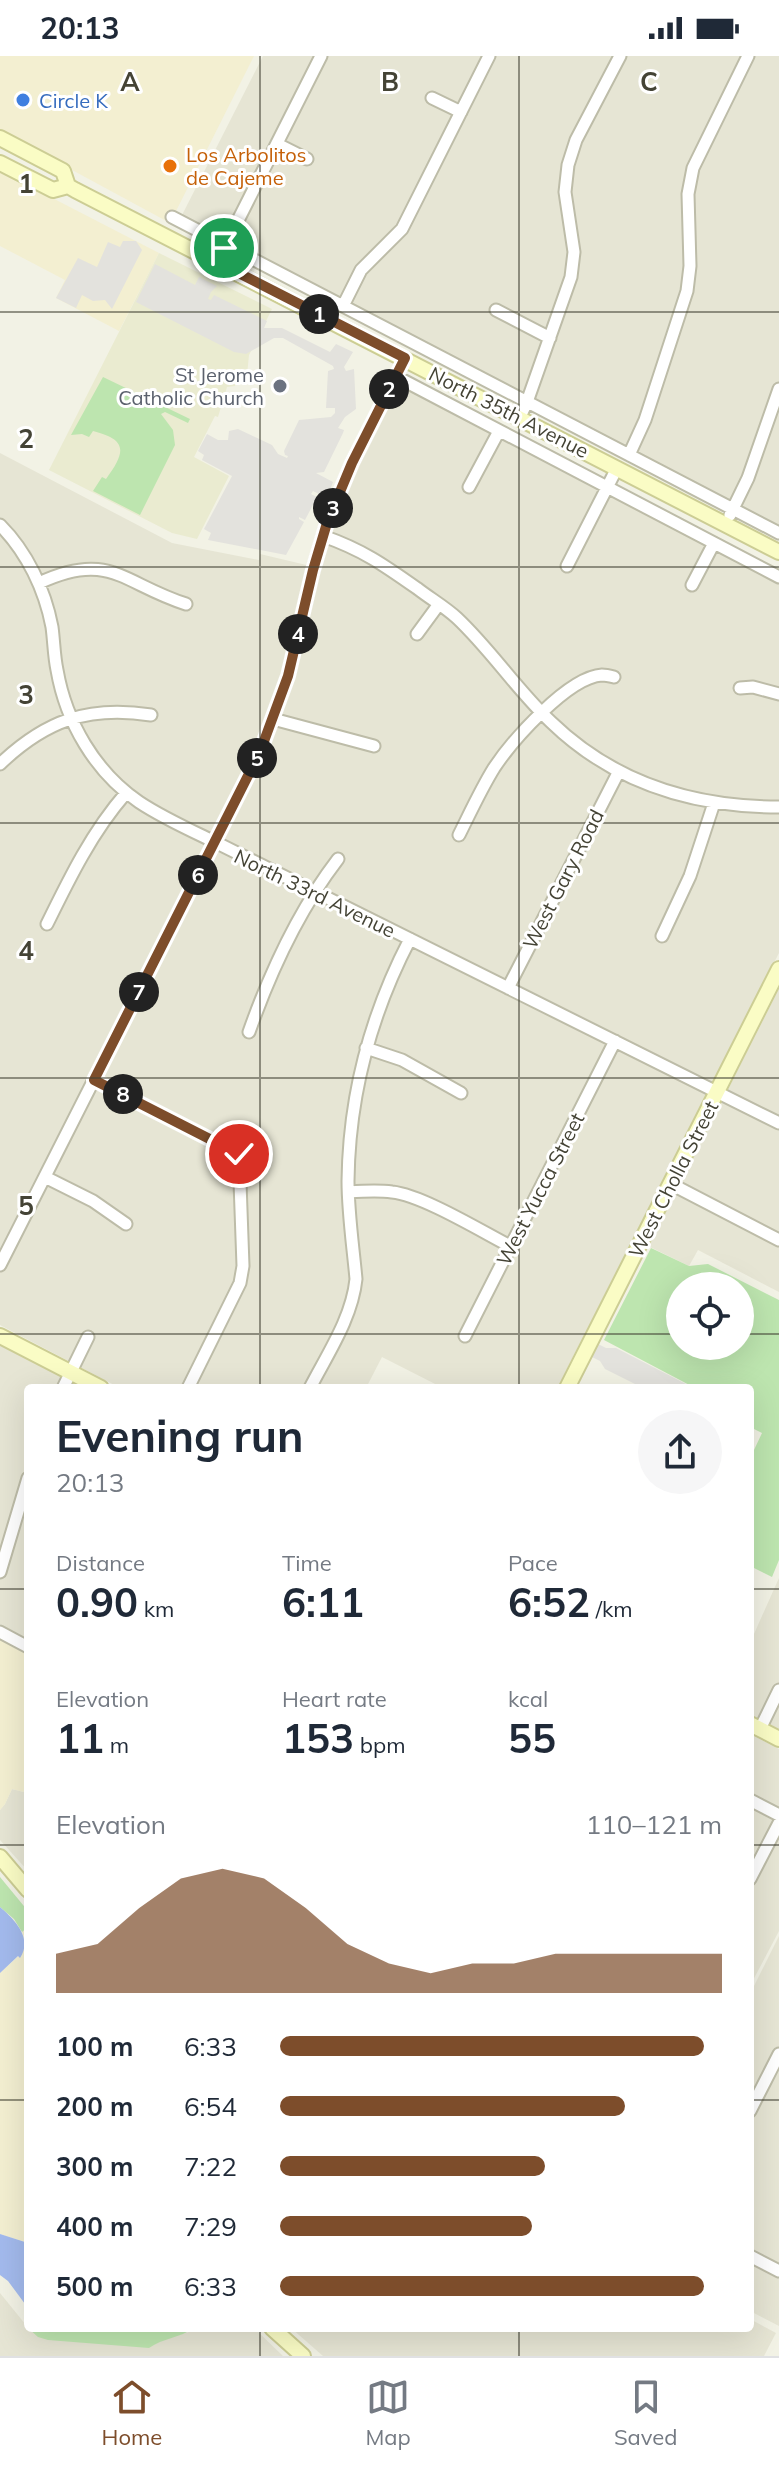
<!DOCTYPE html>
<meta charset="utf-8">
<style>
body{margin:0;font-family:Mulish,sans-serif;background:#f6f6f7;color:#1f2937;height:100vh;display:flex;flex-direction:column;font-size:30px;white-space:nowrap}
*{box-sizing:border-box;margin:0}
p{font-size:26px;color:#747a83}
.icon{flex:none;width:44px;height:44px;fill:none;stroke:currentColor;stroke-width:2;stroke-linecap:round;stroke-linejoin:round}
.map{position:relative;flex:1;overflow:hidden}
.details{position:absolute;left:24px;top:1328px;width:730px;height:948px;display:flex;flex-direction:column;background:#fff;border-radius:8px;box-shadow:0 8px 32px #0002}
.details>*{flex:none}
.tools{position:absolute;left:666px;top:1216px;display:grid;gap:16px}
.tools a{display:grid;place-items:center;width:88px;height:88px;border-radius:50%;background:#fff;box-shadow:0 8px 32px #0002;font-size:40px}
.pin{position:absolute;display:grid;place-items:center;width:68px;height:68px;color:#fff;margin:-34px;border:4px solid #fff;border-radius:50%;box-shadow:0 2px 8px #0007}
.km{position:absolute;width:40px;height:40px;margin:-20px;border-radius:50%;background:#222;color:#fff;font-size:22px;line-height:40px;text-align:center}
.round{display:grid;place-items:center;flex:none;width:84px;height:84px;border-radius:42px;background:#f6f6f7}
.headline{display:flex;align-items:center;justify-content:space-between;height:136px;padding:0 32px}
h1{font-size:44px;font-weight:700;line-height:60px}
.stats{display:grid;grid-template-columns:repeat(3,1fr);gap:12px;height:136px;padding:8px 32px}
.stats div{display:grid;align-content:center}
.stats b{font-size:40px;font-weight:700}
.stats small{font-size:22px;font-weight:400}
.stats p{font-size:22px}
.chart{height:224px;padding:16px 32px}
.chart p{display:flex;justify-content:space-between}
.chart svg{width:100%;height:144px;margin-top:8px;fill:#7d4d2b;opacity:.7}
ul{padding:0 32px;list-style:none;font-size:26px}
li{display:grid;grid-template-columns:128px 96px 1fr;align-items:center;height:60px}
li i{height:20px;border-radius:10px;background:#7d4d2b}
.status{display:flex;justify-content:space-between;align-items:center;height:56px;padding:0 40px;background:#fff;direction:ltr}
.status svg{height:22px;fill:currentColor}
.dock{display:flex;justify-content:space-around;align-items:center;height:112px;border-top:2px solid #e0e1e3;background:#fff;font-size:22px;color:#747a83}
.dock a{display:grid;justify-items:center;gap:4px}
.dock .active{color:#7d4d2b}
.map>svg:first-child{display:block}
.residential{fill:#e6e5d4}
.commercial{fill:#f3efd1}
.education{fill:#eaebd0}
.green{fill:#bde5af;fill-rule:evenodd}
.parking{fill:#e3e2dd}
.water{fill:#a3baed}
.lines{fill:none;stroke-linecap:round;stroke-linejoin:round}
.street-casing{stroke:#bdbca8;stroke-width:15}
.secondary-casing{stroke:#cccd94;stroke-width:18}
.street{stroke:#fff;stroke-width:11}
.secondary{stroke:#fafcc5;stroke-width:14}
.route-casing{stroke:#fff;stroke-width:16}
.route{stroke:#7d4d2b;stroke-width:10}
.grid{fill:none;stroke:#444335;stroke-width:2;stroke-opacity:0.55}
.shop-dot{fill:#3f7fe0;stroke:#fff;stroke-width:3}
.food-dot{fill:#e8710a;stroke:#fff;stroke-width:3}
.worship-dot{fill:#6b7280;stroke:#fff;stroke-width:3}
.labels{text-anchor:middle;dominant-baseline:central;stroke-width:6;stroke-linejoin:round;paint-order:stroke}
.shop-label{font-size:20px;fill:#366cbe;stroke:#fff;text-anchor:start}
.food-label{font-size:20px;fill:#c56008;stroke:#fff;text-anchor:start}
.worship-label{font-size:20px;fill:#5b616d;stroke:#fff;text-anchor:end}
.street-label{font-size:20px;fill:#444335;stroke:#fff}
.grid-label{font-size:26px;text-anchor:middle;font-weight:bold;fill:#444335;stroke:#fff;stroke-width:6;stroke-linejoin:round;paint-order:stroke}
</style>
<div class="status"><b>20:13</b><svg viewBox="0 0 49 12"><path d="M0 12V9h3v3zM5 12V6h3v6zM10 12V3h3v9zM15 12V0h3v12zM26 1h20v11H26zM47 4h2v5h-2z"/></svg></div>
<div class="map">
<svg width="779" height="2300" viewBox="0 0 779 2300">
<rect width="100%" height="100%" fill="#f2f2e5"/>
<path class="residential" d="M263,0h516v477l-598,-316z
M400,329h5l374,195v373l-222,435h-114l-61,-31 -16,31h-246l-120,-63v-872l172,90 87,17 1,-6 59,14 34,-94 43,-87z
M779,933v303l-81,-42 -9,16 -41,-20z
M0,1288l84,44h-56v251l-28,-15z
M779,1522v151l-29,-15v-71z
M750,1678l29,15v182l-29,55z
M12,1733l16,4v78l-28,-31v-30l5,-6z
M779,1880v390l-29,-15v-317z
M0,2237l30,37 127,11 32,-9 5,-4h60l29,28h-283z
M750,2263l26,14 -12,23h-441l-32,-28h459z"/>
<path class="commercial" d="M0,0h254l-84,167 -170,-92z
M0,115l159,82 -40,78 -63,-33 9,-18 -65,-34z
M0,1583l28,15v139l-16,-4 -7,15 -5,6z
M28,1871v316l-28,-9v-261l19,-17 7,-15 -4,-9z"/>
<path class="education" d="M159,197l113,56 -23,46 -2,20 -9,-1 -3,12 -8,1 -9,30 -3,-1 -21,41 35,19 -32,63 -25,-6 -123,-63z"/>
<path class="green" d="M103,321l87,42 -2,4 -23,-11 -4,2 12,16 2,15 -35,70 -47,-24 9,-14 4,2c19,-26 23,-39 -13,-48l-4,6 -7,-3 -11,1z
M651,1192l38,18 19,-2 71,36v260l-7,17 -22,-11v-118l4,2 8,-17 -12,-6v-39h-55l-91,-48zM680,1230h60v60h-60z
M0,1821l28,34v16l-6,5 -8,-13 -14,-12z
M28,2272h166c-14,10 -31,10 -45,20l-101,-8 -10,-3z"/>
<path class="parking" d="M123,185h13l6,9 -30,59 -7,-9 -12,1 -11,-6 -6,13 -20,-10 22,-40 19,9 11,-25 12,5z
M155,208l40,21 4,-8 18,9 -6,6 -3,7 3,1 3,-5 53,26 -3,7h18l48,24 6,-8 17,8 -9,15 2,4 8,-2 2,40 -11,8 -7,11 6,2 -1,3 -19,39 -8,1 17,9 -6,16 -14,-7 -2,3 6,3 -12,23 -6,-3v2l5,3 -18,33 -78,-15 3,-7 -7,-4 28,-53 -30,-16 2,-5 -6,-4 9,-17 11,6h10l1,-9 9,-2 34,16 6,9 9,4 1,-2 -3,-1 -1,-4 15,-31 32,-3 4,-4v-5h-9l2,-37 6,-2 -1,-3 -50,-28h-9l-28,16 -12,-2 -98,-50z
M598,1288l8,4h10l72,37 -1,3h-44l-38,-19 -5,-8 -8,-4z"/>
<path class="water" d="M0,1851c15,13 33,31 20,51l-2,-2 -18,17z
M0,2178l28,9v65l-20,-27 -8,-6z"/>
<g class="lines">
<g class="street-casing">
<path id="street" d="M432,42l29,14
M277,88l30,15
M172,161l607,316
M217,206l104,-206
M343,250l18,-36 41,-41 87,-173
M496,254l54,28
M395,320l384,201
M520,361l7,-15 44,-125 3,-25 -9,-60 3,-27 8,-25 44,-84
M629,399l16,-35 42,-129 3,-25 -2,-72 5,-26 55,-112
M469,431l30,-56
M730,459l18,-37 31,-89
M0,469c27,27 45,65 52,102 2,15 2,29 5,43 9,52 38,102 82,132 24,16 51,28 76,40l564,281
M323,480c40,14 61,29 95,53 13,10 27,18 39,29 34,32 60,72 94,104 63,61 142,85 228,85
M567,510l50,-98
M39,527c71,-33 84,1 147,21
M692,529l22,-42
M417,578l22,-30
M740,632l13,-1 26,7
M273,663l101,27
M0,708c45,-43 88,-59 151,-49
M459,779c11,-22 22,-46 35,-67 18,-27 74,-91 108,-93 4,0 8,1 12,2
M47,868c23,-47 45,-92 79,-131
M662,880l28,-60 24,-73
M508,932l111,-217
M249,976c22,-62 49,-121 89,-173
M366,992l36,12 59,33
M94,1024l145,74 4,112 -3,17 -52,105
M45,1121l48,24 33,23
M671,1128l108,56
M349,1136c14,-1 29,-2 43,0 30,3 89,39 118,54
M0,1209l260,-513 28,-76 25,-106 14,-47 25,-60 53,-105
M465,1280l150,-295
M63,1332l25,-51
M310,1332c18,-35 42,-70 46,-109 -3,-33 -8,-66 -8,-98 1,-85 23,-167 62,-242
M0,1516l28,-94
M0,1576l28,15
M760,1673l19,-39
M750,1744l29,15
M750,1823l29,-56
M750,2055l29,-57
M750,2200l29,15"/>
</g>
<g class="secondary-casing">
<path id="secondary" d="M0,82l63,33 5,15
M0,107l53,27 15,-4 7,4 704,362
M0,1280l101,52
M567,1332l212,-419
M750,1668l29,15
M0,1801l28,33
M272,2272l31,28"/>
</g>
<use href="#street" class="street"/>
<use href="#secondary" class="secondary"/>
</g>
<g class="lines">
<g class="route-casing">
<path id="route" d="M224,192l-7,14 188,96 -53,105 -25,60 -14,47 -25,106 -28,76 -166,328 145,74"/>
</g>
<use href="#route" class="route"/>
</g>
<path class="grid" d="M260,0v1332M519,0v1332M0,256h779M0,511h779M0,767h779M0,1022h779M0,1278h680M740,1278h39M0,1533h28M750,1533h29M0,1789h28M750,1789h29M0,2044h28M750,2044h29M260,2272v28M519,2272v28"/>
<circle class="shop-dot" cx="23" cy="44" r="8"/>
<circle class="food-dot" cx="170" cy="110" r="8"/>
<circle class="worship-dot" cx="280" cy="330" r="8"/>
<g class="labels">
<g class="shop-label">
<text x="39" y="44">Circle K</text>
</g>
<g class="food-label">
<text x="186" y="98">Los Arbolitos<tspan x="186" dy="23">de Cajeme</tspan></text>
</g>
<g class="worship-label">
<text x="264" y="318">St Jerome<tspan x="264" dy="23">Catholic Church</tspan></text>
</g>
<g class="street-label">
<text transform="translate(509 356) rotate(27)">North 35th Avenue</text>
<text transform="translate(563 823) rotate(-63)">West Gary Road</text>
<text transform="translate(315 837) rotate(26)">North 33rd Avenue</text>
<text transform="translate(673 1123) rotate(-63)">West Cholla Street</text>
<text transform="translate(540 1133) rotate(-63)">West Yucca Street</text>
</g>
</g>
<g class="grid-label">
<text x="130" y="35">A</text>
<text x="390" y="35">B</text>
<text x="649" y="35">C</text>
<text x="26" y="137">1</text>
<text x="26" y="392">2</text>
<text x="26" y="648">3</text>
<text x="26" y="904">4</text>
<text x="26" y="1159">5</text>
</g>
</svg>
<div class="tools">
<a><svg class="icon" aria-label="locate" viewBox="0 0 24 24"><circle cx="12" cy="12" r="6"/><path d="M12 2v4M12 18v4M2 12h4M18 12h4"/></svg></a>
</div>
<div class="pin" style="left:224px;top:192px;background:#1e9e55"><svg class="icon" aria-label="arrive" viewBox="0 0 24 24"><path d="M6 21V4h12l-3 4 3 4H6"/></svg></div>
<div class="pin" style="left:239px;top:1098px;background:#d93025"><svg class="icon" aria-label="check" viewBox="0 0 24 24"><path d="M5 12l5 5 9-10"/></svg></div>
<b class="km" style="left:319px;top:258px">1</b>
<b class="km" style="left:389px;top:333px">2</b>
<b class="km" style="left:333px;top:452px">3</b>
<b class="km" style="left:298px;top:578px">4</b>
<b class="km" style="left:257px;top:702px">5</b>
<b class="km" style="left:198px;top:819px">6</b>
<b class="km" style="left:139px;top:936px">7</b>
<b class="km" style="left:123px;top:1038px">8</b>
<section class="details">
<div class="headline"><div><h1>Evening run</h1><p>20:13</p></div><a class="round"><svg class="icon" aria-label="share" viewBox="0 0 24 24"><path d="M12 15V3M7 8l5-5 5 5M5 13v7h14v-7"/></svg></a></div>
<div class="stats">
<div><p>Distance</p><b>0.90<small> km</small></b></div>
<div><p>Time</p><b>6:11</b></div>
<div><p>Pace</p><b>6:52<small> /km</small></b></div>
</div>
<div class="stats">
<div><p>Elevation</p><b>11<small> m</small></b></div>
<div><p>Heart rate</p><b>153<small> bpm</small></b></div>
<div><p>kcal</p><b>55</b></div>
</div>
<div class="chart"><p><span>Elevation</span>110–121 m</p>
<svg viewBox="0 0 160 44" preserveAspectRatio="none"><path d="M0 44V32L10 29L20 18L30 9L40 6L50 9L60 18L70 29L80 35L90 38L100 35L110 35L120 32L130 32L140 32L150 32L160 32V44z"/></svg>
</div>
<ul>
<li><b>100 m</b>6:33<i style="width:96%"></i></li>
<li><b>200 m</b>6:54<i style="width:78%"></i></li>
<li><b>300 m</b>7:22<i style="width:60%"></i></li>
<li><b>400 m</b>7:29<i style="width:57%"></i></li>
<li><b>500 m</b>6:33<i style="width:96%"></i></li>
</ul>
</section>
</div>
<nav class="dock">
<a class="active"><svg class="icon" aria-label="home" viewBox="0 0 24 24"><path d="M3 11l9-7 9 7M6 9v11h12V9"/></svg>Home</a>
<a><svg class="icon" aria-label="map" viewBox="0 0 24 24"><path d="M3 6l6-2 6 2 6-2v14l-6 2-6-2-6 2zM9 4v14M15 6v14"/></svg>Map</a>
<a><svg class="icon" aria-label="saved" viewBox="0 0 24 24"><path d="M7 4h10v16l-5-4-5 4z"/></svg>Saved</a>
</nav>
